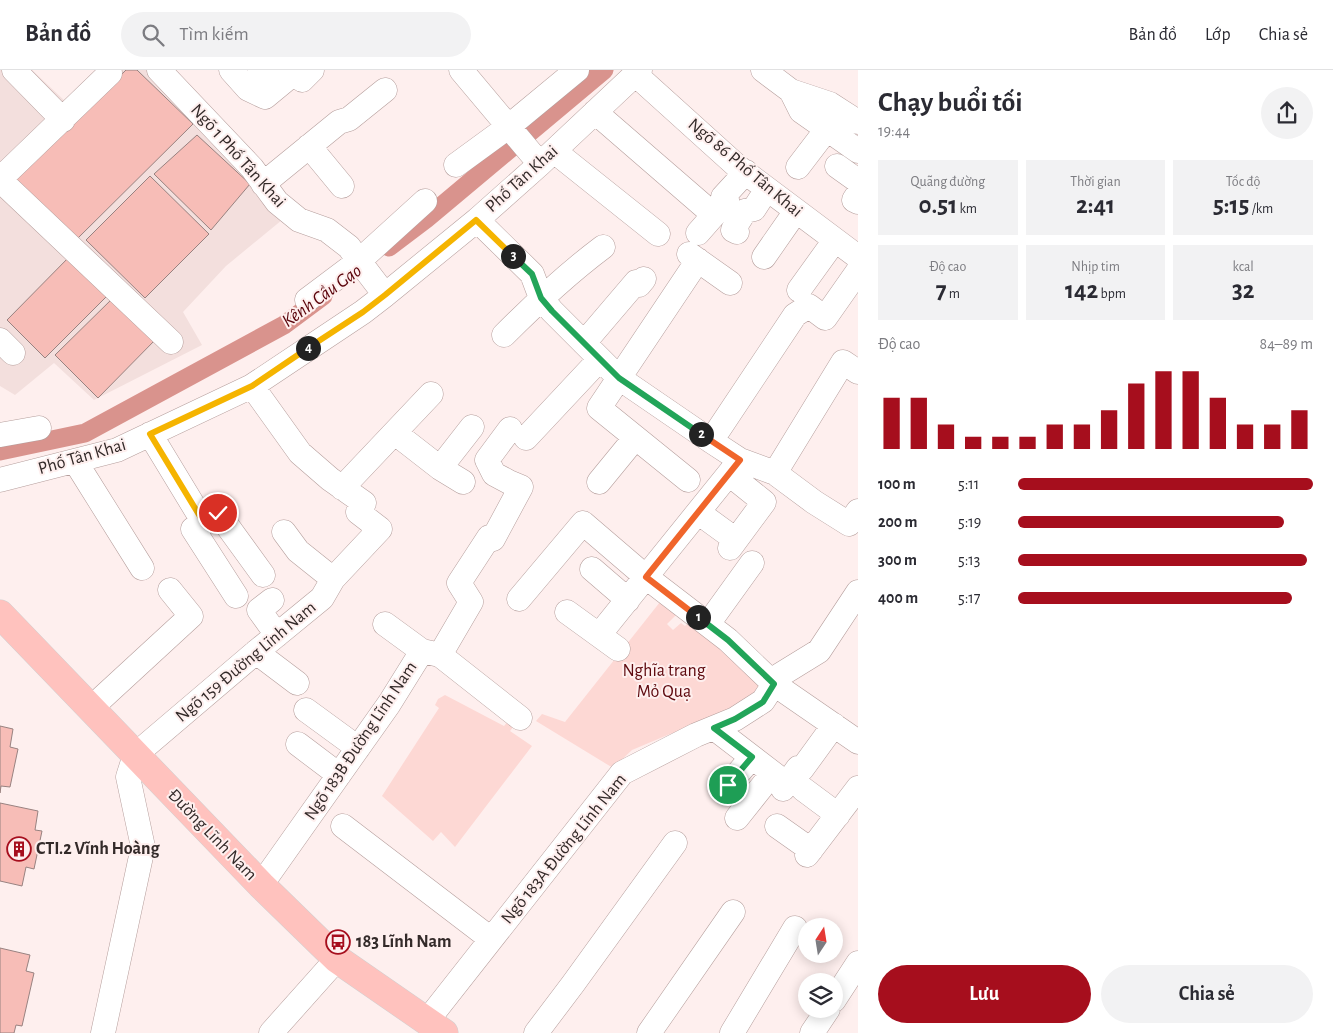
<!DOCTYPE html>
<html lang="vi">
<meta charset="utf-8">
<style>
body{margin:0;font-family:"Alegreya Sans",sans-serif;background:#f2f2f3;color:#2b2b33;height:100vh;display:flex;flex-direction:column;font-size:19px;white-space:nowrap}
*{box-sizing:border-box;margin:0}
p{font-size:16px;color:#7c7c81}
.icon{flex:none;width:28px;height:28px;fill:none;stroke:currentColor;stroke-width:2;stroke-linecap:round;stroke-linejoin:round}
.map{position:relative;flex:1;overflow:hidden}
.drawer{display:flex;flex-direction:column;background:#fff;width:475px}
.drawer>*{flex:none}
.needle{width:32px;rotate:12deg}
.fabs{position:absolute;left:798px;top:848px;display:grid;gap:10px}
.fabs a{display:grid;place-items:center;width:45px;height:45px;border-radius:50%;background:#fff;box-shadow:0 2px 12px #0003;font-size:25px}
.pin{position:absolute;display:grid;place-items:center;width:42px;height:42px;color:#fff;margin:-21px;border:2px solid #fff;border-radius:50%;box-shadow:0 1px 5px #0007}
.km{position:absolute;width:25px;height:25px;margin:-12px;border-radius:50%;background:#222;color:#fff;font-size:14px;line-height:25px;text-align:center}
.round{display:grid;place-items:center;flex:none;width:52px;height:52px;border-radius:26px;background:#f2f2f3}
.summary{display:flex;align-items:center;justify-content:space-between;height:85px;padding:0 20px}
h1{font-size:28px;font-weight:600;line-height:38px}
.metrics{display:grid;grid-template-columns:repeat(3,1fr);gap:8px;height:85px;padding:5px 20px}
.metrics div{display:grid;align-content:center;border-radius:0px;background:#f2f2f3;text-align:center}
.metrics b{font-size:25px;font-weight:600}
.metrics small{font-size:14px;font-weight:400}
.metrics p{font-size:14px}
.chart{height:140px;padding:10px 20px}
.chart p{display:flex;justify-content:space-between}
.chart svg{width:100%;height:90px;margin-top:5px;stroke:#a60e1d;stroke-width:6}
.cta{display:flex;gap:10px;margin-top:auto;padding:10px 20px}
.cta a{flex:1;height:58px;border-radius:30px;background:#a60e1d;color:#fff;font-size:20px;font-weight:600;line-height:58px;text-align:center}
.cta a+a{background:#f2f2f3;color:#2b2b33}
ul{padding:0 20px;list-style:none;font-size:16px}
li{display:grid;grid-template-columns:80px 60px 1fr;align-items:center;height:38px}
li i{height:12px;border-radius:6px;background:#a60e1d}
header{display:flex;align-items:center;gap:30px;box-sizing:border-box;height:70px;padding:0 25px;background:#fff;border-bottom:1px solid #e1e1e2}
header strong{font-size:24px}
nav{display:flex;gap:28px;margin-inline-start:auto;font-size:18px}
.search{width:350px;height:45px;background:#f2f2f3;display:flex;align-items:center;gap:12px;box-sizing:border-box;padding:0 18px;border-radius:28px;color:#7c7c81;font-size:19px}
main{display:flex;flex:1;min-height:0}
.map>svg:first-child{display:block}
.built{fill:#f3dfdd}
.green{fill:#fdd8d4}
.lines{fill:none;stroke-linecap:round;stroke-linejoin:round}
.canal{stroke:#d9938d;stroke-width:19}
.building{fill:#f7bdb7;stroke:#988280}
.minor-casing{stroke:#b59e9c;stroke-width:25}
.major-casing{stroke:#d2d0d0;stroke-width:29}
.minor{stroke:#fff;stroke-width:24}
.major{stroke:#ffc2be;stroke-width:28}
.split-1-casing{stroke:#fff;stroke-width:10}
.split-2-casing{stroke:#fff;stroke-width:10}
.split-3-casing{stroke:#fff;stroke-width:10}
.split-4-casing{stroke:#fff;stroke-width:10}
.split-5-casing{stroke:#fff;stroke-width:10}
.split-1{stroke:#22a559;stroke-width:6}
.split-2{stroke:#f0652b;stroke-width:6}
.split-3{stroke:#22a559;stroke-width:6}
.split-4{stroke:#f5b400;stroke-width:6}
.split-5{stroke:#f5b400;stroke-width:6}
.labels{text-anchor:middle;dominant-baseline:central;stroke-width:4;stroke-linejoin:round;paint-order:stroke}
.street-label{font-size:18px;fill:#332a29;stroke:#feefee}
.park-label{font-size:18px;fill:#5e090e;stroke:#feefee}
.poi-label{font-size:18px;font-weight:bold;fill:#332a29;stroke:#feefee;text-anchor:start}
.water-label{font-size:19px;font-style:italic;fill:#5a040b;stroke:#feefee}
</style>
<header>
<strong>Bản đồ</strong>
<div class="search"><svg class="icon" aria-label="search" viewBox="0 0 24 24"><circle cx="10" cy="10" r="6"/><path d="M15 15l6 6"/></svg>Tìm kiếm</div>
<nav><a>Bản đồ</a><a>Lớp</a><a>Chia sẻ</a></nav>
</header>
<main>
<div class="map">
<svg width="858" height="963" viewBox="0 0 858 963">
<rect width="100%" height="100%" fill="#feefee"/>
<path class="built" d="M0,0h32l34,32 33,-32h55l134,145 -62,51 -43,46 19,33 -108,55 -40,-37 -39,32 -15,-9z"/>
<path class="green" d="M664,527l16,14 -13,13 6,6 8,-7 4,3 6,-6 75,67 -39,29 -57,18 -38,16 -19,18 -77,-47 6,-7 23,8z
M445,625l59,31 8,-9 6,4 -8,10 22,15 -77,101 -14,-15 -8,9 -51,-45 57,-88 -4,-3 3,-6z"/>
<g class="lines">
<path class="canal" d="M389,177l37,-28 178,-149
M0,381l85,-18 199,-108 39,-29"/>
</g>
<path class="building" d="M126,0h11l56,54 -116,115 -62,-61z
M197,65l53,49 -39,46 -57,-56z
M150,106l59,58 -64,64 -59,-58z
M73,183l39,38 -67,67 -38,-38z
M115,226l42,42 -59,60 -43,-43z
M0,656l13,3 -3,18 8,2 -8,38 -9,-1 -1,7z
M0,733l38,8 -3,19 7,1 -8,38 -8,-2 -4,19 -22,-5z
M0,878l30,7 -4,16 8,2 -12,53 -6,-1 -2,8h-14z"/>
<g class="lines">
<g class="minor-casing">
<path id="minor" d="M14,0l49,50
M159,0l93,98 25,34 22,18 28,10 22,17 10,14 26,34
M231,0l17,19 17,8 23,-19
M290,0l12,10 10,-10
M461,0l79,94
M763,0l28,21 39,13 28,18
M635,4l103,93 120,90
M247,17l19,-17
M791,21l10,20 57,40
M595,42l119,103
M309,76l33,40
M554,81l104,83
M456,95l52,-38 69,-57
M837,96l21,15
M798,97l29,-38
M0,109l110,-106
M0,110l171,162
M263,114l76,-62 10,-3 36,-29
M858,124l-4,6 4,2
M477,150l55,54 9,24 11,13 67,67 92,63 29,19 35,13 39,29 35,22 9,-13
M737,162l-4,-2 12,-19 9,-2 13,-20
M698,163l29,-33 -4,-3 23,-25
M689,184l41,29
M764,187l32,-46
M799,220l36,-50
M307,230l52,-39 66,-60
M504,265c32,-32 63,-61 99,-88
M0,270l13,13
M584,273l52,-61 3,3 5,-6
M395,363l45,35 23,14
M150,364l54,89
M0,365l39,-7
M526,368l74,-79
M711,371l84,-126 14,-9 16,12 33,-47
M75,391l67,107
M440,398l32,-41
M775,403l68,-111 15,10
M729,404l35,28 -34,46
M0,410l117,-30 135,-64 111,-74 22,-17 92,-75 63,-56 100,-94
M688,410l-89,-72 99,-148
M599,412l36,-44
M342,418l89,-94
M699,443l37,27
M284,462l14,19 35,28
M592,499l36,31
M236,526l-43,-67 25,-16 45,62
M519,529l64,-76 63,54 82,63 46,44 84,58
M272,530l-13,10 18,25
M567,542l51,37
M385,554l37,27
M708,554l44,-61
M599,565l141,-175
M256,582l41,31
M440,585l80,63
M90,639l101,-93 -21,-26
M306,640l52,38
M714,658l73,56
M298,674l41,31
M728,715l24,-28
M783,719l15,-21 4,1 32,-44
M803,719l35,26
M737,748l35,-44
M343,756l148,113
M777,756l34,24
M807,785l51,-67
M261,815l128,-181 33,-53 18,4 31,-53 -12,-19 30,-46 4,2 28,-52 -12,-5 -15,-8 -7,-14 23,-31
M834,930l24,-37
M427,951l195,-248 74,-38 39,-16 28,-18 17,-26 39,-24 39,-59
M103,963l40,-186 -15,-70 7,-22 121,-103 66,-54 11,-19 47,-50 -22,-17 6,-9 -34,-24 -30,-26 -48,-67
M271,963l66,-74
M536,963l37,-49 102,-141
M649,963l84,-121
M732,963l63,-105
M812,963l16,-24"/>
</g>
<g class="major-casing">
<path id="major" d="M0,544l261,271 76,74 107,74"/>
</g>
<use href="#minor" class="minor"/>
<use href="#major" class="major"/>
</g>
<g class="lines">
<g class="split-1-casing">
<path id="split-1" d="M698,547l30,23 46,44 -11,18 -28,17 -21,9 38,29 -24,28"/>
</g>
<g class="split-2-casing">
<path id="split-2" d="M698,547l-52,-40 94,-117 -39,-26"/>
</g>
<g class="split-3-casing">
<path id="split-3" d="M513,186l19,18 9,24 11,13 67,67 82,56"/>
</g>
<g class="split-4-casing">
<path id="split-4" d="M308,278l55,-36 22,-17 91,-75 37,36"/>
</g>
<g class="split-5-casing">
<path id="split-5" d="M218,443l-14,10 -54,-89 102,-48 56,-38"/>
</g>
<use href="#split-1" class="split-1"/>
<use href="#split-2" class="split-2"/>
<use href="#split-3" class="split-3"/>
<use href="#split-4" class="split-4"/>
<use href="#split-5" class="split-5"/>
</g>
<defs>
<g id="building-ring" transform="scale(1.25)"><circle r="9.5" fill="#feefee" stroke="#a60e1d" stroke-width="1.5"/><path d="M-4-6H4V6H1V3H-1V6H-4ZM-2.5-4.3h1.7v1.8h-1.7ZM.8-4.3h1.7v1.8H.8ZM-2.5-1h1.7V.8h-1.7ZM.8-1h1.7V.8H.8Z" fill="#a60e1d"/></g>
<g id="bus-ring" transform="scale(1.25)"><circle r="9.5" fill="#feefee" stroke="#a60e1d" stroke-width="1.5"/><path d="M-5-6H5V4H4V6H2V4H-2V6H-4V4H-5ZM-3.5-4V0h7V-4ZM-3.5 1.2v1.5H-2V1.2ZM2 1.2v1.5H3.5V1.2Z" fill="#a60e1d"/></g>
</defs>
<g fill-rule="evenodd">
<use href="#building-ring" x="19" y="779"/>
<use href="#bus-ring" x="338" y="872"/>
</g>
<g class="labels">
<g class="street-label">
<text transform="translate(238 86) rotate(48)">Ngõ 1 Phố Tân Khai</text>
<text transform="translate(745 98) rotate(40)">Ngõ 86 Phố Tân Khai</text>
<text transform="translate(522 109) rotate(-42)">Phố Tân Khai</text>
<text transform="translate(82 387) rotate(-16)">Phố Tân Khai</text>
<text transform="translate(246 592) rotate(-40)">Ngõ 159 Đường Lĩnh Nam</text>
<text transform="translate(361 671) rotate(-56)">Ngõ 183B Đường Lĩnh Nam</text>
<text transform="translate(212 765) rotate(46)">Đường Lĩnh Nam</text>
<text transform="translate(564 779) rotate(-51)">Ngõ 183A Đường Lĩnh Nam</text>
</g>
<g class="park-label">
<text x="664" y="601">Nghĩa trang<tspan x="664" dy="21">Mỏ Quạ</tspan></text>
</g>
<g class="poi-label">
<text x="36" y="779">CTI.2 Vĩnh Hoàng</text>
<text x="356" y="872">183 Lĩnh Nam</text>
</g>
<g class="water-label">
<text transform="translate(322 226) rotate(-36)">Kênh Cầu Gạo</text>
</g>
</g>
</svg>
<div class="fabs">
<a><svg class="needle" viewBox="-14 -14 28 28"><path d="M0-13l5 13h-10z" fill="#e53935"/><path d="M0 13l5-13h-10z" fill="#7c7c81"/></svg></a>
<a><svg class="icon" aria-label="layers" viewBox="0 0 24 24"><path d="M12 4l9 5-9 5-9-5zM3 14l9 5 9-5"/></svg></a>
</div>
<div class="pin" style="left:728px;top:715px;background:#1e9e55"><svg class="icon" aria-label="arrive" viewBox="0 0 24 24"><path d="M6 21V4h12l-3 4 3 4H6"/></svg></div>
<div class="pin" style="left:218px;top:443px;background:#d93025"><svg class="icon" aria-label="check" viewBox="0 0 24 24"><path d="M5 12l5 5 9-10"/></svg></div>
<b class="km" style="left:698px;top:547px">1</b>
<b class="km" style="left:701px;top:364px">2</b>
<b class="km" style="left:513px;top:186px">3</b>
<b class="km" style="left:308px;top:278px">4</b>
</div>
<section class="drawer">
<div class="summary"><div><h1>Chạy buổi tối</h1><p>19:44</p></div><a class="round"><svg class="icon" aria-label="share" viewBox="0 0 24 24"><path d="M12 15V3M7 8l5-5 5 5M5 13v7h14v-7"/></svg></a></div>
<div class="metrics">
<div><p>Quãng đường</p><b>0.51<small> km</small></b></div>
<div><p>Thời gian</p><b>2:41</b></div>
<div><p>Tốc độ</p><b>5:15<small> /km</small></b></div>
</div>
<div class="metrics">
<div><p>Độ cao</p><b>7<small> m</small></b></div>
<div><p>Nhịp tim</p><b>142<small> bpm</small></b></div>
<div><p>kcal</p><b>32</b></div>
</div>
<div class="chart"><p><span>Độ cao</span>84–89 m</p>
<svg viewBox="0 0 160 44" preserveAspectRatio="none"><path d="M5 44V19M15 44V19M25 44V32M35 44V38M45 44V38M55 44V38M65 44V32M75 44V32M85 44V25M95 44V12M105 44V6M115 44V6M125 44V19M135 44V32M145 44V32M155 44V25"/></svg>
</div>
<ul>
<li><b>100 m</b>5:11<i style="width:100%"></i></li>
<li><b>200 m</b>5:19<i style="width:90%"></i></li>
<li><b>300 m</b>5:13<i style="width:98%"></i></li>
<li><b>400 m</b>5:17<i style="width:93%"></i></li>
</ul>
<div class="cta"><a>Lưu</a><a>Chia sẻ</a></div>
</section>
</main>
